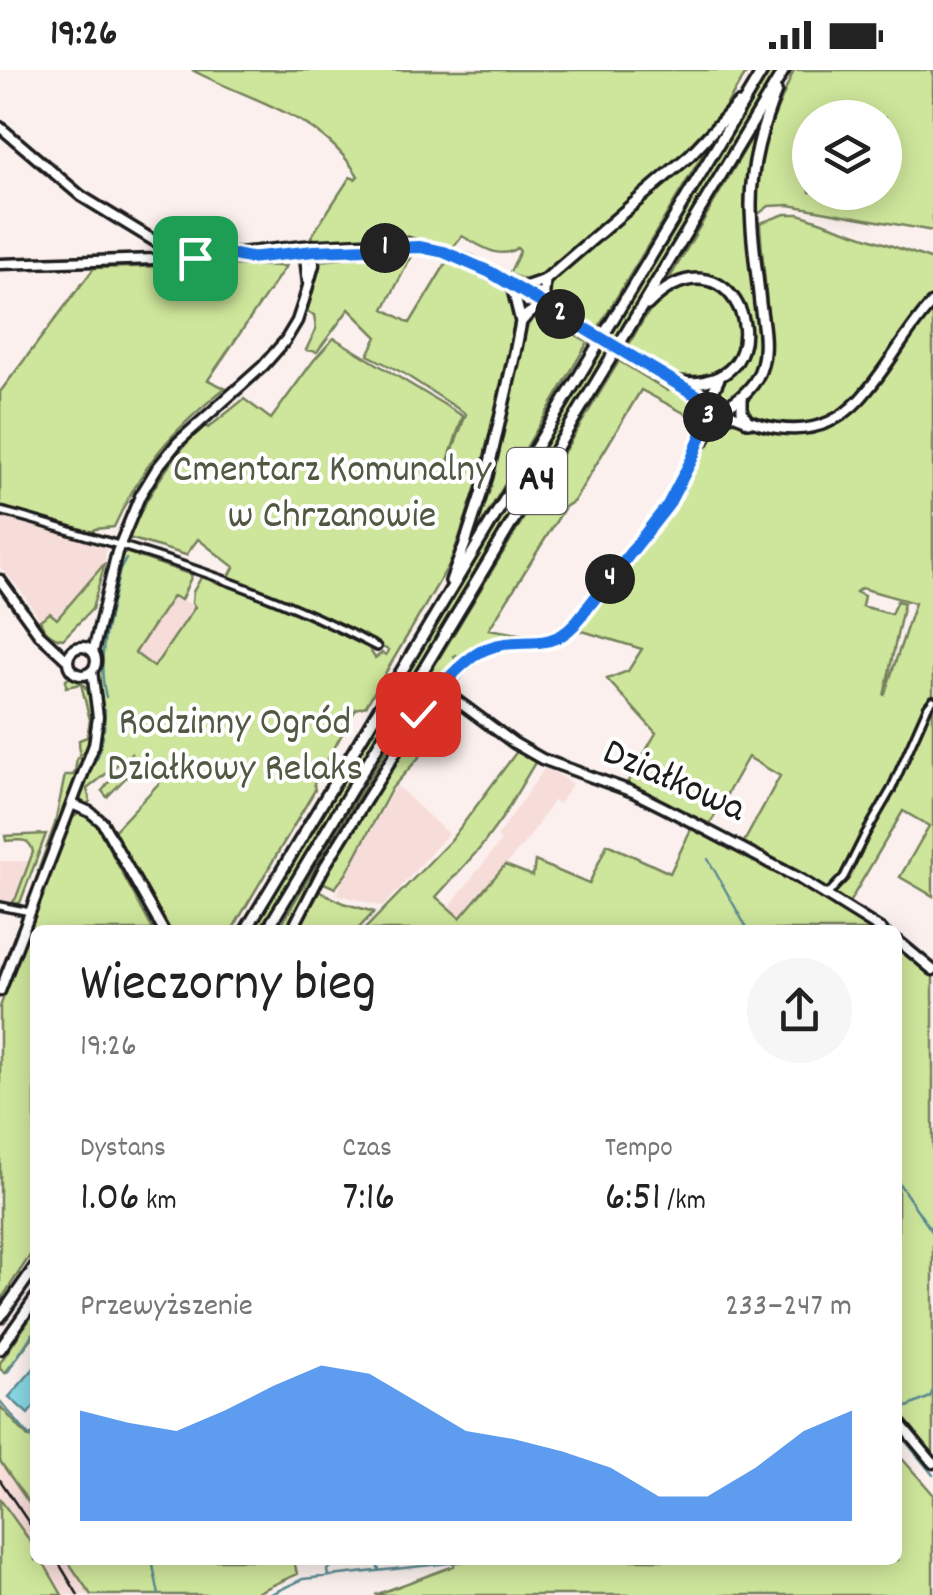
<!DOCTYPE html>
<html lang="pl">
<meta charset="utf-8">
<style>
body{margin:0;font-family:Dekko,sans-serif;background:#f6f6f6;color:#222;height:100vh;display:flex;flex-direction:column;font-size:38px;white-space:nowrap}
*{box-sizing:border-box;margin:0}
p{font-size:32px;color:#767676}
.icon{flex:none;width:55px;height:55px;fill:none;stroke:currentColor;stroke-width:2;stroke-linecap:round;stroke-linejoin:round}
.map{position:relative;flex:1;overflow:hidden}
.side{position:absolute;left:30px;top:855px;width:872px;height:640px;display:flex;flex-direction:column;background:#fff;border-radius:15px;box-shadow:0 5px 25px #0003}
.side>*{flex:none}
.buttons{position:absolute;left:792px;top:30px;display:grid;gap:20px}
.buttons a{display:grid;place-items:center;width:110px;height:110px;border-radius:50%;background:#fff;box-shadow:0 5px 25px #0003;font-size:50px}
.pin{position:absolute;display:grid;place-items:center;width:85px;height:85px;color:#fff;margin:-42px;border-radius:20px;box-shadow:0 5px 15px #0006}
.km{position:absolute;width:50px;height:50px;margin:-25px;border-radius:50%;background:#222;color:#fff;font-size:28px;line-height:50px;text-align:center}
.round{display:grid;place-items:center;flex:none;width:105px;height:105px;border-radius:52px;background:#f6f6f6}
.summary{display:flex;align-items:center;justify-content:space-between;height:170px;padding:0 50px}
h1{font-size:55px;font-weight:600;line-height:75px}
.metrics{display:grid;grid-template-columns:repeat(3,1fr);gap:15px;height:170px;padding:10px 50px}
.metrics div{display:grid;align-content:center}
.metrics b{font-size:42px;font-weight:600}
.metrics small{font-size:28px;font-weight:400}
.metrics p{font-size:28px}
.chart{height:280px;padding:20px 50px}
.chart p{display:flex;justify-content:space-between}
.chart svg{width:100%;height:180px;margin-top:10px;fill:#1a73e8;opacity:.7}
.status{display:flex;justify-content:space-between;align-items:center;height:70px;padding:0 50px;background:#fff;direction:ltr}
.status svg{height:28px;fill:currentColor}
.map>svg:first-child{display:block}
.built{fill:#f7ddd9}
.green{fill:#cee69b;stroke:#75815c;stroke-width:2.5;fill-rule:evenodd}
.water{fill:#87d7e3;stroke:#5c8c93;stroke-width:2.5}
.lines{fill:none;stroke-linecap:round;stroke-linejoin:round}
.stream{stroke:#5c8c93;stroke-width:2.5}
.street-casing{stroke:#1c1c1c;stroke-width:12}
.secondary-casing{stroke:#1c1c1c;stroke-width:15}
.highway-casing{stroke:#1c1c1c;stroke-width:16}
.street{stroke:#fff;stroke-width:5}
.secondary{stroke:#fff;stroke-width:8}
.highway{stroke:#fff;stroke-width:9}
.rail{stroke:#1c1c1c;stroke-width:2.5}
.secondary-bridge-casing{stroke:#1c1c1c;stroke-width:15;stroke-linecap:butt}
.secondary-bridge{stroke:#fff;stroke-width:8}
.route-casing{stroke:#fff;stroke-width:20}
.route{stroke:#1a73e8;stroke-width:12}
.labels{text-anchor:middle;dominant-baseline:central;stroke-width:8;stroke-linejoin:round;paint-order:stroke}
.shield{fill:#fff;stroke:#606060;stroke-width:2.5}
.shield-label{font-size:38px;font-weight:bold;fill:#1c1c1c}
.park-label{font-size:40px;fill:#515942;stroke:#fff}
.street-label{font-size:40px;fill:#1c1c1c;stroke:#fff}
</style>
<div class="status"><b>19:26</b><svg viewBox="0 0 49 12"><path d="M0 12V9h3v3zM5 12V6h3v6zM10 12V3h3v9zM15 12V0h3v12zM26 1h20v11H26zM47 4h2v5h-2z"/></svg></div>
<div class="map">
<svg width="933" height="1525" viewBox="0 0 933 1525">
<rect width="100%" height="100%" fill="#fbf0ee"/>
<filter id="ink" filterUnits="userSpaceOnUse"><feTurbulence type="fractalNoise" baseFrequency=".01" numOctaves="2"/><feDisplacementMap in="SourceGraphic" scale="20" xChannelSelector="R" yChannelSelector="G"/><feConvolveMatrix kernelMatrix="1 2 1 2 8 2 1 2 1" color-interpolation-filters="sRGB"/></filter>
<g filter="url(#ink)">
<path class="built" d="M0,445l56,16 48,16 2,2 -1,14 -48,57 -8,-6 -9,6 -19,-29 -21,-24z
M174,526l22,11 -42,61 -19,-15z
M546,696l26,18 -13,20 -6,-3 -23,35 -69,82 -13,-10 53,-67 -4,-4z
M396,715l52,49 -65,73 -47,-13z
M0,791h30l-14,37 -4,5 -12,-2z
M0,1391l35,51v36l-35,-49z
M42,1490h25l24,35h-29z"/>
<path class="green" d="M192,0h556l-24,39 -39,43 -142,125 -18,3 -16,-6 11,-23 -3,-3c-18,13 -37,-3 -55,-12l-11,14 -41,-12 -101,2 41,-63 5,2 3,-3c-37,-62 -106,-74 -166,-106z
M768,0h11l-162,270 -9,-5z
M794,0h139v161l-144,-26 -20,1 -12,9 1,-35 7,-42zM810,48h75v74h-75z
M758,57l-11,58 1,46 12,123 -9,27 -17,18 -18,1c1,-23 25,-31 31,-51 11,-33 -14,-72 -49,-74 -10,-1 -20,3 -30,6z
M718,59l-121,201 -44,-26 -5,-9 1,-14z
M785,144h14l134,46v34l-71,99 -26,21 -17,8 -25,4 -22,-2 -21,-6c-11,-19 6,-24 11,-42 13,-46 0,-106 -2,-153z
M414,181l-30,58 26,14 38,-63 53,27 8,7 7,22 -36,158 -21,64 -10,27 -83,141 -10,3 -42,75 1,6 -83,140h-65l-54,-98 48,-51 -18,-21 -36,37 -5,-6 30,-38 -45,36 3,12 -4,5 -6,-7 19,-56 2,-16v-24l-6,-23 4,-18 -2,-15 7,-21 15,-69 6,-5 67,23 -11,25 -8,-4 -38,57 19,14 41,-60 -3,-4 1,-11 9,-16 50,18 103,46 13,7 7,11 7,-5 4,2 2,-5 -36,-19 -123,-54 5,-10 -36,-28 -12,16 -57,-17v-3c21,-44 41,-75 74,-110l5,3 36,-29 27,20 43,-59 20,-22 129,78 -20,60 23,-62 -63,-41 -35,-18 9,-18 -28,-28 -32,43 -11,-2 10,-21 -2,-14 -7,-3 13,-51z
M209,195l77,1 -78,114 17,8c-55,45 -81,74 -111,139l-19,2 -3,3 -92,-26v-114l94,-124z
M700,214c78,23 33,117 -26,93 -16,-7 -32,-21 -46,-31 19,-32 30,-59 72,-62z
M933,240v586l-33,-19 29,-51 -26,-15 -54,92 -14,-10 11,-16 58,-106 27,-65 -42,83 -58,102 -87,-49 36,-66 -32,-19 -38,67 -84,-39 30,-52 -49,-54 21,-8 14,-22 -63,-19 96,-126 19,-39 25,-42c17,-6 35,7 52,9 83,12 113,-53 152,-111zM861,518l54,15 -31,93 20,-93 -7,-2 -6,13 -29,-8 2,-10 -8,-4z
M537,243l51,29 -117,200 21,-65 31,-145 6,-13z
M601,276l9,5 -346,579h-14z
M619,291l49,30 4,-4 25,16 -2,4 4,6v8l-58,-31 -67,111 -9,6 -76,122 46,8c-33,1 -48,0 -74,23l-5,-5 -2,2 3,6 -37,38v4l-31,41 -70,117 -32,67h-9l74,-127 8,-10 21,-39z
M105,493l-13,46 -29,30c-11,-1 -19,-8 -23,-19l10,-7 7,6z
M72,606c25,12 23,44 18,68l-49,129 -3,-2 17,-47 10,-49h8l2,-3 2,-14h3l-1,-18 8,-3 3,-17 -9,-36 -15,3v-7z
M440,636h15l6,4 -69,78 -46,86 -11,14 -11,-5 -1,-4 78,-132 26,-37z
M518,680l18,11 -34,57 -21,29 -45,50 24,21 45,-53 28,11 2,-15 54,23 18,-40 63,29 23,-48 101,55 83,50h-513l87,-90z
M80,743l6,1 14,12 -2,2 55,102h-118v318l-35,53v-294l44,-121 28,-68z
M46,764l-26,69h-8l4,-5 17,-46c-3,-15 -14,-12 -27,-11l-1,-5z
M320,821l23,12 31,9 -17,18h-59z
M898,875l35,30v478l-35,-42z
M35,1241v23l-30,39 -5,-4v-6z
M0,1336l28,31 7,-4v79l-35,-51z
M898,1384l35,40v101h-558l79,-29v-6h444z
M0,1429l35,49v12h7l20,35h-62z
M67,1490h227l3,14 -45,21h-161z"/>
<path class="water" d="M35,1297v38l-7,9 -19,-17z"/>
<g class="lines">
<path class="stream" d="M106,627c-11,-42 5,-86 14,-127l6,-11
M104,660l1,-20
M97,689l6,-23
M708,789l40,71
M833,823l19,12
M861,840l30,20
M898,865l10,7
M913,877l20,17
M898,1112l35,51
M7,1303l28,-43
M0,1331l35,42
M898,1341l32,-14 3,-7
M898,1362l35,43
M913,1363l20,23
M152,1490l7,35
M373,1490l6,9
M328,1507l-1,-7 14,-10
M269,1525l34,-16 174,-19"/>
<g class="street-casing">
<path id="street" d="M0,441c40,10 79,23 119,34 89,27 175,58 258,102
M827,825l17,-18 22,-44 25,-43 37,-84 5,-6
M0,836l30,6"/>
</g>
<g class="secondary-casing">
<path id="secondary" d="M0,57l81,69 95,58
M304,178l4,35
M240,183l64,-7 79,-4 24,1 63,18 106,62
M0,194l156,-5 20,-5 19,4 39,-3 15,3 65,-7 106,-4
M639,291c61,36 155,109 220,39 28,-30 46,-68 74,-98
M703,372l18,-33
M0,510l39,54 28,26
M68 591a14 14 0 1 1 28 0a14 14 0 1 1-28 0Z
M93,582l24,-100 23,-56 17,-28 21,-26 85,-76 22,-25 12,-20 7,-21 10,-35 -1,-20
M441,619l73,54 28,16 91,33 32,16 135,71 82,51
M72,734l18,8 12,10 61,108
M292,860l33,-64 99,-159 37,-39 21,-18 20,-6 34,-1 16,-3 15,-8 7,-7 91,-115 14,-23 13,-28 21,-54
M898,871l35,29
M0,921l94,-246 4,-28 -6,-46
M898,1351l35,42"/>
</g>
<g class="highway-casing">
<path id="highway" d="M519,219l26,-9 145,-125 48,-51
M647,235c83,-83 139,58 59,76 -10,3 -21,2 -31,1
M521,252l6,-7 16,-11 2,-24
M742,326v15l6,11
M713,335v-13l7,-16
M721,339c19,-9 35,-22 41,-44 5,-19 1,-41 -2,-61 -3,-33 -9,-67 -9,-100 0,-40 11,-77 25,-113
M451,511l14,-37 22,-68 28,-123 6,-31 -9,-37
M246,860l517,-860
M267,860l517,-860
M0,1247l35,-50
M0,1279l35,-50"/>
</g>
<use href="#street" class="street"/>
<use href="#secondary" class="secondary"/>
<use href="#highway" class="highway"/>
<path class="rail" d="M0,1410l35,52
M57,1490l21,35"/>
<g class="secondary-bridge-casing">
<path id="secondary-bridge" d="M576,253l63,38"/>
</g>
<use href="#secondary-bridge" class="secondary-bridge"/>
</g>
</g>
<g class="lines" filter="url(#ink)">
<g class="route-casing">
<path id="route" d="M195,188l39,-3 15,3 65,-7 106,-4 24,5 46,20 223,133 -21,54 -24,46 -94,120c-27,29 -56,10 -88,24 -22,9 -53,46 -68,65"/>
</g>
<use href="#route" class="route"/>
</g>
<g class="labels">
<rect class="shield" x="507" y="378" width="60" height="66" rx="8"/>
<g class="shield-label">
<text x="537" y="411">A4</text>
</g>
<g class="park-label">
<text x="332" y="402">Cmentarz Komunalny<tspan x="332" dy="46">w Chrzanowie</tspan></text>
<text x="235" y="655">Rodzinny Ogród<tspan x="235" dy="46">Działkowy Relaks</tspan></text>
</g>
<g class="street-label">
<text transform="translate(673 713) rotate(24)">Działkowa</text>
</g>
</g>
</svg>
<div class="buttons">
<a><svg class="icon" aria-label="layers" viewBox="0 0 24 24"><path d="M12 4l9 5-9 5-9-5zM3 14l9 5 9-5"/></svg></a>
</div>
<div class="pin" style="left:195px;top:188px;background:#1e9e55"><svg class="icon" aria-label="arrive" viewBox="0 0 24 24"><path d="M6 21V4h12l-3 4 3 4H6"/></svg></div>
<div class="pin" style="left:418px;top:644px;background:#d93025"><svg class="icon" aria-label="check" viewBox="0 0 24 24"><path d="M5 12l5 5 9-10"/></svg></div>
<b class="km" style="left:385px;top:178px">1</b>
<b class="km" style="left:560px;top:244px">2</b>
<b class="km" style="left:708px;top:347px">3</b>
<b class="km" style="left:610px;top:509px">4</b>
<section class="side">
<div class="summary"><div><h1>Wieczorny bieg</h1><p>19:26</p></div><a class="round"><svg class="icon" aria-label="share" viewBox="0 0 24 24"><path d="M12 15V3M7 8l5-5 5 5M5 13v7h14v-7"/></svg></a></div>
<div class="metrics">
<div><p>Dystans</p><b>1.06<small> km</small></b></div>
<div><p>Czas</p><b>7:16</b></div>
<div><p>Tempo</p><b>6:51<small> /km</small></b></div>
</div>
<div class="chart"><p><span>Przewyższenie</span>233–247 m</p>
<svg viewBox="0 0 160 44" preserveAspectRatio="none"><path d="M0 44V17L10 20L20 22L30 17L40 11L50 6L60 8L70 15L80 22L90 24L100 27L110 31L120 38L130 38L140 31L150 22L160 17V44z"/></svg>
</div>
</section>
</div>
